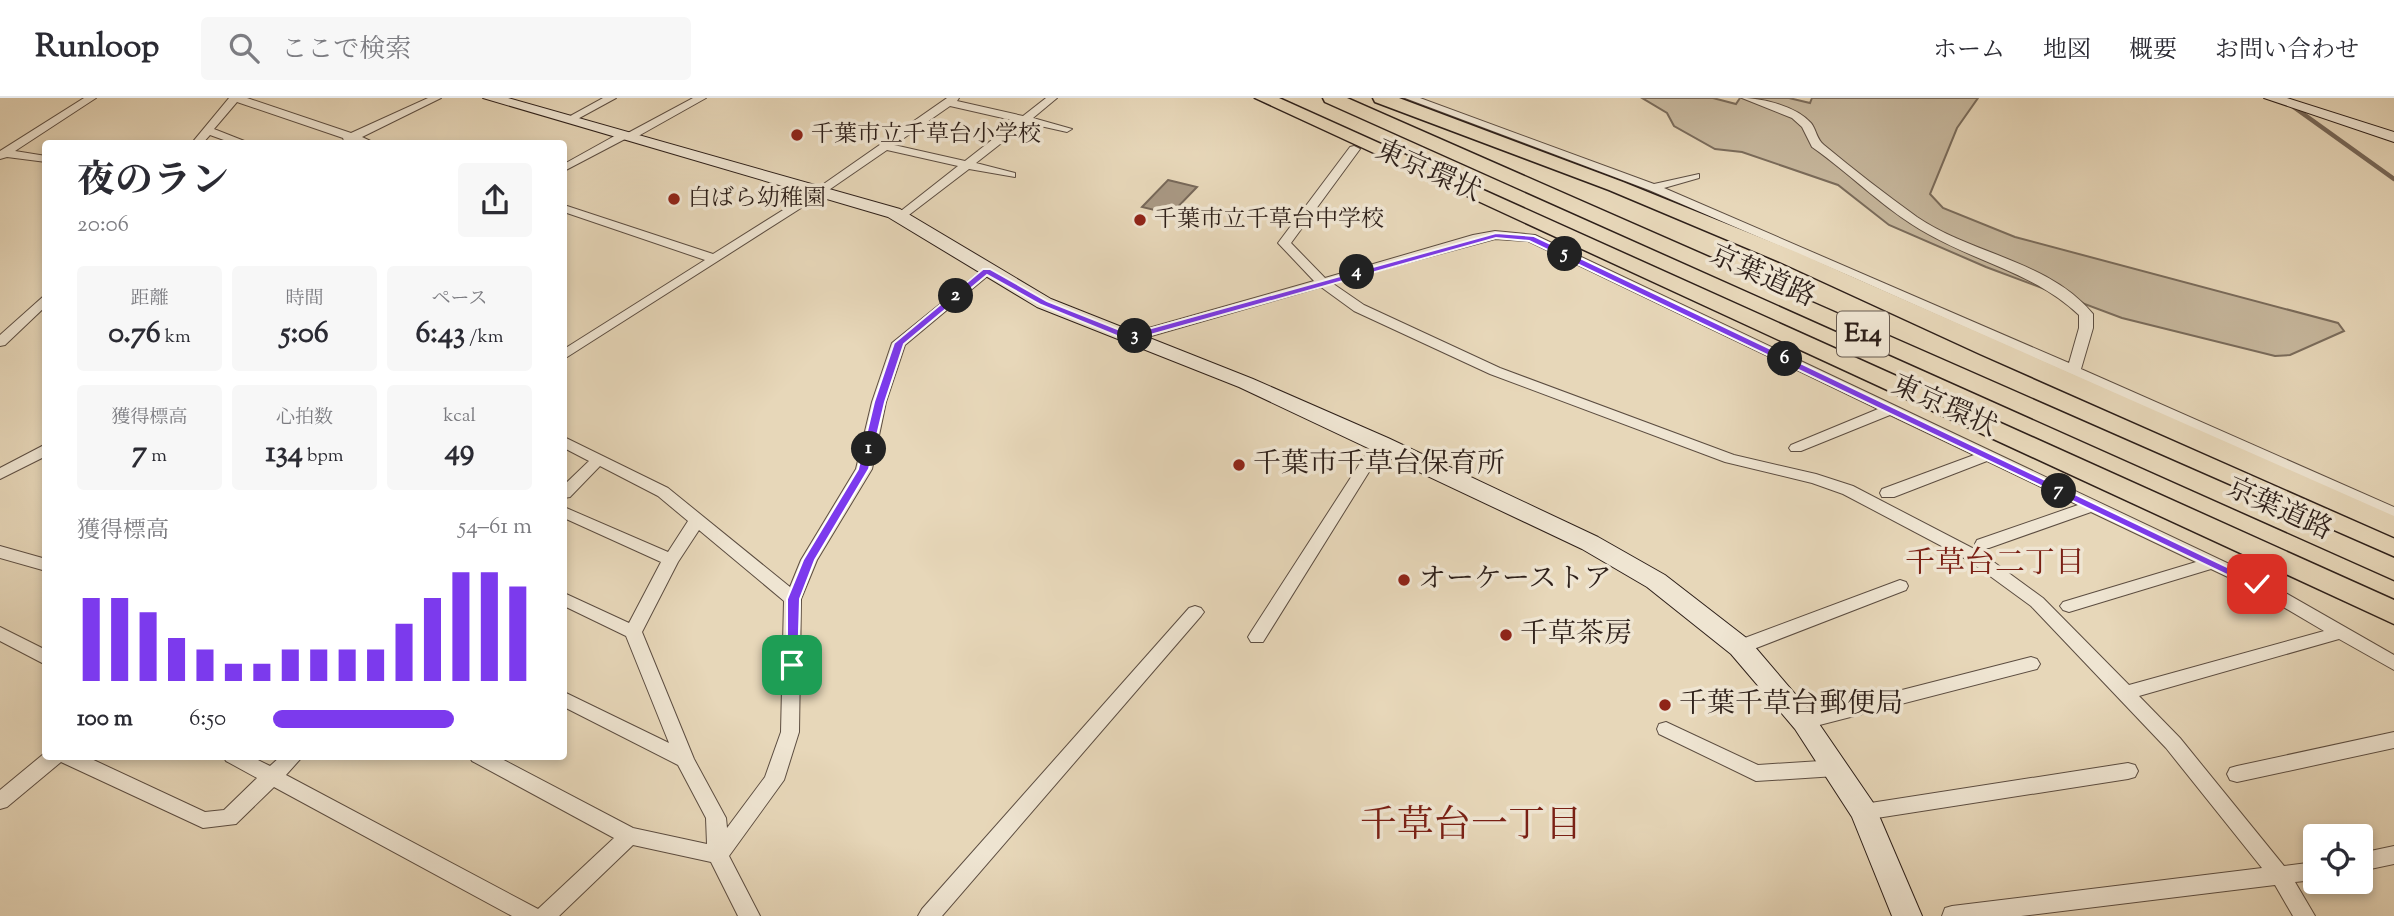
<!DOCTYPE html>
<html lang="ja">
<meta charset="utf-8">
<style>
body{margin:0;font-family:"Sorts Mill Goudy","Noto Serif JP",serif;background:#f7f7f7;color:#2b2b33;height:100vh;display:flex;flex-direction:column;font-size:26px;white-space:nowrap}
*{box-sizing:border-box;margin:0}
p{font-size:23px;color:#7c7c81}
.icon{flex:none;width:38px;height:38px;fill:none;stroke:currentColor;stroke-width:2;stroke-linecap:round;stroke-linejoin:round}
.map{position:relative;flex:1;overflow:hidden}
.drawer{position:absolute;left:42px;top:42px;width:525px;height:620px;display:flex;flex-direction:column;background:#fff;border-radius:7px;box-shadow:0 4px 10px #0003}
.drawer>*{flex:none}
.tools{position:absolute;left:2303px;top:726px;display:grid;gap:14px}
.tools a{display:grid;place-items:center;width:70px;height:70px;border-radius:7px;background:#fff;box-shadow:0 4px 10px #0003;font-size:35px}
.pin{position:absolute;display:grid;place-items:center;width:60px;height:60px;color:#fff;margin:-30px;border-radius:14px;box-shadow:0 4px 10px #0006}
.km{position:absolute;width:35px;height:35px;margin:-18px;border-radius:50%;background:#222;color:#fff;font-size:19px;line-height:35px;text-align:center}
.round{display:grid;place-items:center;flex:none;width:74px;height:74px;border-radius:7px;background:#f7f7f7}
.summary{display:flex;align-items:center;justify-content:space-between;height:119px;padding:0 35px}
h1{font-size:38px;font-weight:700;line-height:52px}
.stats{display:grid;grid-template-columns:repeat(3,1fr);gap:10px;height:119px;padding:7px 35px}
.stats div{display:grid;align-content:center;border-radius:7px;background:#f7f7f7;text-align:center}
.stats b{font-size:30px;font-weight:700}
.stats small{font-size:19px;font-weight:400}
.stats p{font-size:19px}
.chart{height:196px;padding:14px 35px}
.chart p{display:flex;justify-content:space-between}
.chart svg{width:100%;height:126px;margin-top:7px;stroke:#7c3aed;stroke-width:6}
ul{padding:0 35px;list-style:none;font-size:23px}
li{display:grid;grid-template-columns:112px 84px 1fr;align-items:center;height:52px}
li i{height:18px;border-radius:9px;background:#7c3aed}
header{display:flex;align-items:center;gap:42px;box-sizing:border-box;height:98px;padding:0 35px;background:#fff;border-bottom:2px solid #e1e1e2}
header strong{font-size:33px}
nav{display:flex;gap:38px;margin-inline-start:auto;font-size:24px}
.search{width:490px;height:63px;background:#f7f7f7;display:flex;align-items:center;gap:18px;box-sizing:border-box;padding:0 24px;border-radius:7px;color:#7c7c81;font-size:26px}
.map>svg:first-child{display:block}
.green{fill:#c7b89e;stroke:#7a6c5c;stroke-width:2}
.water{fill:#a89883;stroke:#776859;stroke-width:2}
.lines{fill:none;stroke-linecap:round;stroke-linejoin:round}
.stream{stroke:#776859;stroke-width:4.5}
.street-casing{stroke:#5c4d41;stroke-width:2}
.secondary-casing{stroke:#2d1f19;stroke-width:2}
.highway-casing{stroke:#2d1f19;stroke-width:3}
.street{fill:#efe5d2;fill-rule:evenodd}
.secondary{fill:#efe5d2;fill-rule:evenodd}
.highway{fill:#e7d7b9;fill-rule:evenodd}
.route{fill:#7c3aed;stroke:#fff;stroke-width:2}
.poi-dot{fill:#8f2418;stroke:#efe5d2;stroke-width:2.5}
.labels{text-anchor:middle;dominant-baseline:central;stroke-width:7;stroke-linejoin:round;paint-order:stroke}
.far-poi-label{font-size:23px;fill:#2d1f19;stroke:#efe5d2;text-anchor:start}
.shield{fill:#efe5d2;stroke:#675a50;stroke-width:2}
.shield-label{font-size:26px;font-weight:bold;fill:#2d1f19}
.street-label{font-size:28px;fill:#2d1f19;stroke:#efe5d2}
.poi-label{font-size:28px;fill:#2d1f19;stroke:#efe5d2;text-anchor:start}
.neighbourhood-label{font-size:30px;fill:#7a1f14;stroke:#efe5d2}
.near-neighbourhood-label{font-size:37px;fill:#7a1f14;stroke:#efe5d2}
</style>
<header>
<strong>Runloop</strong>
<div class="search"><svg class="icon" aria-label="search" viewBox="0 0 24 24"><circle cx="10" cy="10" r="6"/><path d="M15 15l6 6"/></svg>ここで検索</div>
<nav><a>ホーム</a><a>地図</a><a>概要</a><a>お問い合わせ</a></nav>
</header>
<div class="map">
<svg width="2394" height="818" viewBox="0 0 2394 818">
<rect width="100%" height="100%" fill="#e7d7b9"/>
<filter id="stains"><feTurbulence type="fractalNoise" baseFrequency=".00286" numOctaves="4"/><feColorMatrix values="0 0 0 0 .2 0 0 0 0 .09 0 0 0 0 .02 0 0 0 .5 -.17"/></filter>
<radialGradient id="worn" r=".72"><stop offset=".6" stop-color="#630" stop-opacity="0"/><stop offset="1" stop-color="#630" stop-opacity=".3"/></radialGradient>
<path class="green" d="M1642,0h71l23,6 4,-6h49l21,5 2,-5h166l-21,30 -27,66 13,14 72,29 323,86 6,8 -54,24 -15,1 -153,-38 -136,-51 -97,-42 -51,-40 -96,-33 -27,-3 -41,-23 -7,-13z"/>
<path class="water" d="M1168,82l29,7 -26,27 -29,-7z"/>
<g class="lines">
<path class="stream" d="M2281,0l113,81"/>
<g class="street-casing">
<path id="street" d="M84,0h12l-81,53 31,5v6l-39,-5 -7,2v-8z
M229,0h18l104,35 77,-35h13l-79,39 15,7 -33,-3 -1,-3 -106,-36 -23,27 38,15h-17l-25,-9 -8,9h-11z
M603,0h13l-44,24 -9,-2z
M693,0h13l-73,41h-8l-61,32v-7l54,-30h8z
M947,0h12l-2,3 66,15 23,-18h11l-24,20 39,11 -5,3 -40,-9 -51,40 39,10v4l-46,-8 -68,52 -6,-4 2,-3 61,-48 -71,-16 -64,44 -259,165v-10l141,-89 -141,-48v-7l149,49 102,-64zM950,8l66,15 -51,40 -71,-16z
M1405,0h15l234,86 45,-10v4l-35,10 405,175 10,-35v-13c-43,-41 -100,-52 -151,-81 -42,-23 -76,-59 -116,-87l-10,-20 -10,-9 -50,-20c20,0 54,8 69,25 5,6 6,17 13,22 30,25 61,49 93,72 54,37 133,44 176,97v14l-12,41 313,138v11l-542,-241 -203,-87z
M1354,48l6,3 -69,94 34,35 148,-43 22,-4 40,4 728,345 131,75v15l-55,-31 -200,57 41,42 104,128 31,-4v18l-20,2 20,34h-22l-18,-31 -254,31h-79l3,-8 7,-2 310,-38 -96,-120 -135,-142 -63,-46 -125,-66 -31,-11 -87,-21 -235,-88 -136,-63 -33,-24 -187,54h-10l-2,-3 2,-3 190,-54 -36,-38 72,-96zM1495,141l33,2 350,168 -87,36 -2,3 2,3h10l89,-36 84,40 -92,34 -2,4 2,4h12l93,-36 91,44 -101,35 -2,4 2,4h12l102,-36 105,50 -133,40 -3,4 3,4 6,2 142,-43 40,19 73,43 -195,54 -86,-87 -63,-46 -127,-66 -37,-12 -82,-19 -234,-87 -136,-63 -32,-22z
M986,169l6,4 -2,3 -85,71 -19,57 -14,67 -55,91 -16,39 -2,133 -15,48 -55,76 31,60h-22l-27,-54 -78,-17 -74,71h-47l-238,-129 -38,37 -33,4 -142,-66 -54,45 -7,2v-19l46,-38v4h39l120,56 19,-2 33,-32 -31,-17 -3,-5h27l20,10 11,-10h22l-17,19 252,134 76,-71 -142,-77 -3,-5h27l137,72 74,16 -1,-26 -28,-53 -114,-58v-15l105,51 -43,-107 -62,-30v-13l65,30 32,-61 -97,-44v-11l104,45 20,-31 -30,-25 -58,-30 -30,31 -6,1v-13l25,-24 -25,-13v-11l104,51 122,99 11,-27 55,-91 16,-67 20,-59zM699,432l85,71 -3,131 -16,45 -38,51 -1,-10 -32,-59 -52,-127 36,-70z
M46,196v12l-41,39 -5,1v-11z
M1380,340l7,5 -124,199h-12l-3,-5 3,-5 124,-192z
M46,346v12l-46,23v-11z
M0,448l46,13v12l-46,-13z
M1900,482l6,2 2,4 -2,4 -160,62h-12l-3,-5 3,-5z
M1195,508l6,2 3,4 -3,4 -259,300h-24l4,-7 267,-301z
M0,529l46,23v15l-46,-24z
M2031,559l6,2 3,5 -3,5 -233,60 -7,-2 -2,-5 2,-5 7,-2z
M1666,624l92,43 78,-5 7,2 3,6 -3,6 -7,2 -80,5 -97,-47 -2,-5 2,-5z
M2394,634v16l-157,34 -7,-2 -3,-6 3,-6 7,-2z
M2128,665l7,2 3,6 -3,6 -7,2 -264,41 -7,-2 -3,-6 3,-6 7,-2z
M2394,748v18l-33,7v-18z"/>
</g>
<g class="secondary-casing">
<path id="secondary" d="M483,0h25l392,111 151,90 202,80 135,59 210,99 67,38 84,65 64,75 61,89 48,112h-30l-40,-99 -57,-88 -64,-75 -84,-67 -65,-38 -343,-162 -202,-80 -149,-90z
M2264,0h23l107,34v10z"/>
</g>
<g class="highway-casing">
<path id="highway" d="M1255,0h24l1115,502v24z
M1323,0h24l1047,460v22l-1069,-478z
M1373,0h26l224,84 173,70 598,264v21l-414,-183 -200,-92 -171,-72 -234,-88z"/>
</g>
<use href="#street" class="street"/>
<use href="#secondary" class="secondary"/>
<use href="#highway" class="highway"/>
</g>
<path class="route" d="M1496,135l38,3 729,348 -11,3 -723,-346 -33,-3 -367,103 -88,-36 -54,-30 -83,69 -19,58 -16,67 -54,91 -15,39 -2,66 -6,5 -5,-1v-70l16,-39 55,-91 16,-67 20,-59 89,-74h7l57,32 83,33z"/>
<g class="poi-dot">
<circle cx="797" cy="37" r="7"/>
<circle cx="674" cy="101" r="7"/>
<circle cx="1140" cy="122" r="7"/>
<circle cx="1239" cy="367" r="7"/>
<circle cx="1404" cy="482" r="7"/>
<circle cx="1506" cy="537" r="7"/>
<circle cx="1665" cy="607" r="7"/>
</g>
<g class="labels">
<g class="far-poi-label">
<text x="811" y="37">千葉市立千草台小学校</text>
<text x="688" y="101">白ばら幼稚園</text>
<text x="1154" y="122">千葉市立千草台中学校</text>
</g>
<rect class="shield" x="1837" y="213.5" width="52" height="45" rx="5"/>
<g class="shield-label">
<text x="1863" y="236">E14</text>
</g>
<g class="street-label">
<text transform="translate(1428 74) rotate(24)">東京環状</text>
<text transform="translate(1762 179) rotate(24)">京葉道路</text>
<text transform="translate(1944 309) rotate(24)">東京環状</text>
<text transform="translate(2279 412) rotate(24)">京葉道路</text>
</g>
<g class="poi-label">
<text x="1253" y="367">千葉市千草台保育所</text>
<text x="1418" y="482">オーケーストア</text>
<text x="1520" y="537">千草茶房</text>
<text x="1679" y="607">千葉千草台郵便局</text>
</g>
<g class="neighbourhood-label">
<text x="1995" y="466">千草台二丁目</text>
</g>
<g class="near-neighbourhood-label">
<text x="1471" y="729">千草台一丁目</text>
</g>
</g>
<rect width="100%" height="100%" filter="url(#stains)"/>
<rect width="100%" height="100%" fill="url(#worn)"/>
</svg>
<div class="tools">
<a><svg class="icon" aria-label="locate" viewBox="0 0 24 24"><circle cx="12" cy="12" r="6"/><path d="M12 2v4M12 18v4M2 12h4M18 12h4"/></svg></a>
</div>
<div class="pin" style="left:792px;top:567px;background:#1e9e55"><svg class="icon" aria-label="arrive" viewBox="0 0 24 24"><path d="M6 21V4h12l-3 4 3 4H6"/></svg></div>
<div class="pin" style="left:2257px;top:486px;background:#d93025"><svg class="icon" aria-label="check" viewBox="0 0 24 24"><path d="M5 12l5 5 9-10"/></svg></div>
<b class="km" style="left:869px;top:351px">1</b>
<b class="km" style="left:956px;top:198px">2</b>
<b class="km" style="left:1135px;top:238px">3</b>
<b class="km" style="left:1357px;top:174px">4</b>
<b class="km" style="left:1565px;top:156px">5</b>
<b class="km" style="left:1785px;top:261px">6</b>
<b class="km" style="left:2059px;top:393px">7</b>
<section class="drawer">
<div class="summary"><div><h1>夜のラン</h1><p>20:06</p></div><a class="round"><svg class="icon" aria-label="share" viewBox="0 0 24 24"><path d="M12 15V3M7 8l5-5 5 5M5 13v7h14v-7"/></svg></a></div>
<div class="stats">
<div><p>距離</p><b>0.76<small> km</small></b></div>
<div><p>時間</p><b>5:06</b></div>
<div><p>ペース</p><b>6:43<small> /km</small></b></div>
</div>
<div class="stats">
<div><p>獲得標高</p><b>7<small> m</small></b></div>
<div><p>心拍数</p><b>134<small> bpm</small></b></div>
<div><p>kcal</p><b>49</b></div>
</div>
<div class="chart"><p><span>獲得標高</span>54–61 m</p>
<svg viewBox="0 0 160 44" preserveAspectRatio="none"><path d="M5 44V15M15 44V15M25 44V20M35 44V29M45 44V33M55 44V38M65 44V38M75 44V33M85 44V33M95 44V33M105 44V33M115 44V24M125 44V15M135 44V6M145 44V6M155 44V11"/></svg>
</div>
<ul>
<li><b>100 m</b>6:50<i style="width:70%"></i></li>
</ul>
</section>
</div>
